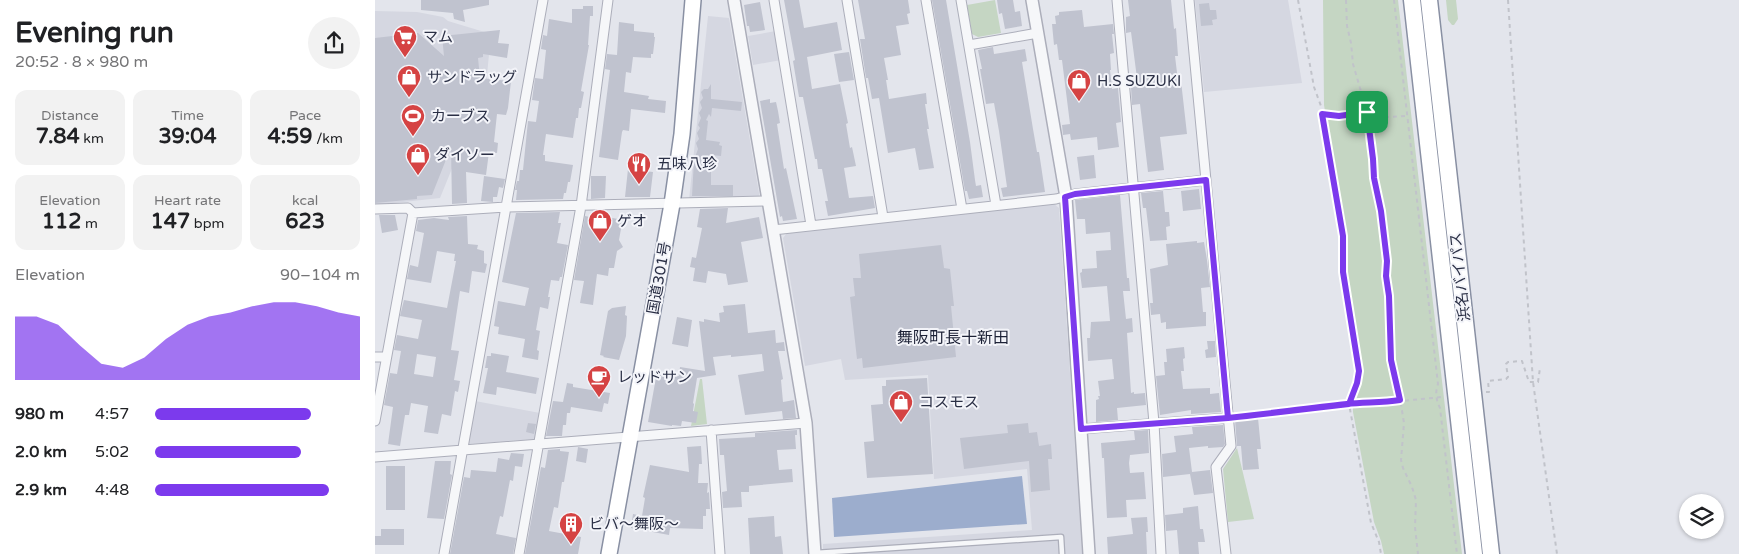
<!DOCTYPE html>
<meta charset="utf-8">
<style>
body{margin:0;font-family:"Varela Round","Noto Sans JP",sans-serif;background:#f2f2f2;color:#202124;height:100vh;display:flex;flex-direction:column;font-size:19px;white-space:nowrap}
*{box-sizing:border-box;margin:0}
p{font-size:16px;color:#757577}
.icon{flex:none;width:28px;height:28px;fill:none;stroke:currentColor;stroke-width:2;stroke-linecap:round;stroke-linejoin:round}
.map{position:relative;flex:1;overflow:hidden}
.panel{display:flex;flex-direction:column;background:#fff;width:375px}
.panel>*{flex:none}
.fabs{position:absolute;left:1304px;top:494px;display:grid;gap:10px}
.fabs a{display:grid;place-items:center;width:45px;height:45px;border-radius:50%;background:#fff;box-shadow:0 1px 4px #0004;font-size:25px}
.pin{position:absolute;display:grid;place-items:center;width:42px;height:42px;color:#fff;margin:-21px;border-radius:10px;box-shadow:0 2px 8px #0006}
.round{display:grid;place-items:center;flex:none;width:52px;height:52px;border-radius:26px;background:#f2f2f2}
.overview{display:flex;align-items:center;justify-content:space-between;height:85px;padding:0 15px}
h1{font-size:28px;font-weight:800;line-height:38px}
.metrics{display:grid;grid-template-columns:repeat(3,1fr);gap:8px;height:85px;padding:5px 15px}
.metrics div{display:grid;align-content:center;border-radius:12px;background:#f2f2f2;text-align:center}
.metrics b{font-size:21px;font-weight:800}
.metrics small{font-size:14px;font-weight:400}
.metrics p{font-size:14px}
.chart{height:140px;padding:10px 15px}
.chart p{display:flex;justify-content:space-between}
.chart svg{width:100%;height:90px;margin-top:5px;fill:#7c3aed;opacity:.7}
ul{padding:0 15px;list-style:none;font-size:16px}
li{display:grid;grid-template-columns:80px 60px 1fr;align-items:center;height:38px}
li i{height:12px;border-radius:6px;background:#7c3aed}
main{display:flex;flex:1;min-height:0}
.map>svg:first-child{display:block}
.built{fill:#d5d7e1}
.green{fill:#c5d6c3}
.water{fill:#9cadcd}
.building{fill:#c0c3cf;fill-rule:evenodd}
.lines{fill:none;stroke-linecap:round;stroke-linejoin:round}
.service-casing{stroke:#acaeba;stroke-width:7}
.minor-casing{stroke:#acaeba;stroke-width:11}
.tertiary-casing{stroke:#acaeba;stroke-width:14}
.trunk-casing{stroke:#8990a3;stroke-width:18}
.motorway-casing{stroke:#8990a3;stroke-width:19}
.path{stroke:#c1c3ca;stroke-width:2;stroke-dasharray:4 4;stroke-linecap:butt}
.service{stroke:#f6f7f9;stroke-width:4.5}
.minor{stroke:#f6f7f9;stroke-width:9}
.tertiary{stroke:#f6f7f9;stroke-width:11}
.trunk{stroke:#fff;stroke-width:15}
.motorway{stroke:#fff;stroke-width:16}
.route-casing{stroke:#fff;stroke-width:10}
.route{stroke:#7c3aed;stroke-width:6}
.labels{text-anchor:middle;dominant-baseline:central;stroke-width:4;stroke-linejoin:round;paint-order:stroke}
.poi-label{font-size:15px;fill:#2a2f45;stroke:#f3f4f9;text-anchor:start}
.street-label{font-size:15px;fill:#2a2f45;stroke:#f3f4f9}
.neighbourhood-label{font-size:16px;fill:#1c2136;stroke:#f3f4f9}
</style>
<main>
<section class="panel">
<div class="overview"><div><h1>Evening run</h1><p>20:52 · 8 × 980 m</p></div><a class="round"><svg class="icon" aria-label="share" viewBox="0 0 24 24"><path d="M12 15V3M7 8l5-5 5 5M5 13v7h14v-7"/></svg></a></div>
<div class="metrics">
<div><p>Distance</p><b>7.84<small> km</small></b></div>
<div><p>Time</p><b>39:04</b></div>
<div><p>Pace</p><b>4:59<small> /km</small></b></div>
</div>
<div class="metrics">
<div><p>Elevation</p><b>112<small> m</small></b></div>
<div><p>Heart rate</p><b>147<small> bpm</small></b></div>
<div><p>kcal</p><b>623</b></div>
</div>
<div class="chart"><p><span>Elevation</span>90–104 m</p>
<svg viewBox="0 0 160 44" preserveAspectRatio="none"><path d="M0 44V13L10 13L20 17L30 27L40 36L50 38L60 33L70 24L80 17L90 13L100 11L110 8L120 6L130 6L140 8L150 11L160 13V44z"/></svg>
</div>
<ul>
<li><b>980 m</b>4:57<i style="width:76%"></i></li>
<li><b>2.0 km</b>5:02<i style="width:71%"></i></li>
<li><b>2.9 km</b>4:48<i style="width:85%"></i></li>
</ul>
</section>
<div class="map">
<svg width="1364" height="554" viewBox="0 0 1364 554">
<rect width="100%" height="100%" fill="#e3e5ec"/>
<path class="built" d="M820,0h93l14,83 -98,9z
M0,11l42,1 26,5 5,4 43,13 -5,51 -46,113 -65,7z
M333,16l21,2 31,181 -71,1z
M401,31l5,29 -28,5 -5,-29z
M679,204l5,4 23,346h-259v-10l209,-14 -5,-61 -93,10 -6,-104 -83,5 -4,-21 -36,7 -22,-128 4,-5z
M100,401l65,12 -4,26 -68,5z"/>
<path class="green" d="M620,0l6,33 -23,4 -6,-3 -5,-29z
M948,0h75l64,554h-78l-3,-13 -7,-19 -21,-110c-1,-15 9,-27 8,-42l-15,-99 -1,-35 -21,-131z
M1071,0h10l2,19 -4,6h-2l-4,-5z
M325,379h2l5,45 -16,2z
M862,448l17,71 -26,3 -5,-53z"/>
<path class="water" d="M647,476l5,48 -193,13 -2,-39z"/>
<path class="building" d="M46,0h68v5l-26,5 2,12 -11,-3 -1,-6 -32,-3z
M409,0h15l5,28 33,-6 5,28 -35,7 5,32 28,-5 8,39 -2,1 4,24 2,-1 4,19 -12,2 5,30 24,-2 2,12 -47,8 -3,-15h3l-6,-32h-4l-1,-10h-2l-12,-62h-4l-6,-36 2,-1z
M483,0h50l2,13 -3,1 2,10 -13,2 5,29 -17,3 4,22h-2l3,19 37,-6 1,11h-2l4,25h-2l7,39 -15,2 -4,-22 -27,5 -9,-55 -7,1 -4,-21h-2l-6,-39h5z
M557,0h14l24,142 5,38 1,6 5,-1 2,12 -14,2 -2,-8h-2z
M622,0h16l2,12 5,-1 2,15 -17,3 -3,-16 -3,1z
M753,0h43l3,29 2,-1 2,28h-3l3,25h3l6,53 -27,3 4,33 -16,2 -8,-68 -8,1 -1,-18 7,-1 -7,-54 -5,1v-16l4,-1z
M385,2l5,28 -15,2 -1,-6h-2l-3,-21z
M834,3l1,7h6l1,9 -5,1 1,5 -12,1 -2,-22z
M208,6h10v10h-3l-2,29h1l-8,46 3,1 -3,16h-2l-1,10h-2l-3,20 -27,-4 -3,21h2v6l28,4 -3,17h-2l-2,11h-2l-1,6 -47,1 1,-10h-2l2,-9h2l1,-11h3l5,-49 8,1 3,-21 -7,-1 3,-22 8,1 3,-29 -5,-1 2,-14 4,1 2,-17 23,4v-14h11z
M707,10l2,17 29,-3 1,10h-2l2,19 -4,1 1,16h-1l2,19 6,-1 3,34 -5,1 3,24 -21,3 -1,-13 -26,3 -1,-6 -7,1 -1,-10 8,-1 -8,-64h-3l-2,-16 -3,1 -2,-21h4l-1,-8 4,-1v-3z
M244,22l15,2v7l20,2v4h1l-2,17h-2v4l-18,-1 -2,16 -5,-1 -2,20 25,4 -1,3 18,2 -1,12 -34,-4 -2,22 -6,-1 -1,2 -4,28 -19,-3 11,-87 -5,-1 2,-15 10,1z
M125,30l-2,13 11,1 -2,14 -24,-4v3l-5,1 2,20 31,3 -3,27 -2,7 -9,-1 -3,28 4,1 -1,10 -8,-1 -3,23 -20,-3 1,31 -15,1 -1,-57 -19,48 -15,1v3l-42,4v-165l43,-5 26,23 -2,-20z
M618,47l1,7 31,-5 2,12 -5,1 11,67 4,23h2l6,40 -42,5 -2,-9 6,-1 -8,-56 -5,-28 -8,1 -6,-35h2l-4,-19z
M474,52l5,28 -15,2 -5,-28z
M336,84v15l31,3 -1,9 -29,-3 -1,9 -2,-3 -3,6 2,1 -2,19 14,2 -1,3 3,1 -1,10 -10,-1v30h22v11h-41l2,-36 4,-11 -2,-6 3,-4 -2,-6 3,-5 -2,-3 3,-7 -2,-5 3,-5 -2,-6 3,-4 -2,-6 3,-3h4z
M395,99v4l6,-1 2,9 2,12 -3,1 7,45 2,-1 11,51 -14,2 -1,-5 -2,1 -20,-116z
M719,155l2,23 -16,2 -3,-23z
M253,169l25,3 -3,25h-25z
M109,176l21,3 -2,9 -4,-1 -2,10h-4v5l-12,-1z
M216,176h15l-1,22 -14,1z
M824,189l2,20 -18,2 -2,-20z
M788,191l2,21h4l1,14 -4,1 1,13 -17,1 -4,-33h-3l-2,-15z
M745,195l7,83h2l1,13h-7l3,28 6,-1 1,14 -6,1 4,60 3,-1v2l11,-1 1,12 -29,3 1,12 -22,2v-22l3,-1 -1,-3h2l-2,-15 16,-2 -2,-20 -24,2 -1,-23h3l1,-16 19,-1 -3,-35 -25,2 -2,-15 2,-1v-3l15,-1 -1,-17 15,-1 -1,-18 -24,2 -1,-15h-8l-2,-19z
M353,208l-2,15 33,-6 4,21 -22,4 7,40 -20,3 -2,-11 -18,-3 -2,12 -13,-2 2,-13 -5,-1 2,-10 4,1 6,-30 -5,-1 3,-18z
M185,212l-2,11h3l-4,20 11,2 -6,32h-2l-1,4 -8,-1 -3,17h2l-2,12 -8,-2 -4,23 4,1 -3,19 2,1 -1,9 -16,-3 3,-18 -27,-5 1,-7 -5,-1 4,-25 27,5 4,-18 -27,-6 14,-69z
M4,215h16l3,15 -16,3z
M92,216l1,28 10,1 -1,4 7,2v12l3,1 -2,9 -13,-2 -3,22 -9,-2 -9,59 8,1 -5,29 6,1 -2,11 -3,-1 -4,25 -9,-2 -4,20 -14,-2 4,-26 -17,-3 -2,12h-4l-5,31 -12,-2 5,-37 -9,-2 6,-32 7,1 4,-23 -7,-1 3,-15 21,4 4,-19 -22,-4 4,-16 43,8 9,-47h-2l1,-7 -18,-3 -6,32 -24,-4 3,-14 8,2 6,-34 -8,-2 2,-11 16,-2 15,2 -1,-3zM42,354l19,3 -3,20 -19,-3z
M210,216l15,3 1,-3 17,3 -1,3 5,1 -3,17 4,7 -6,4 -3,17h-5l-1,8 -11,-2 -4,31 -13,-2 4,-22 -10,-1z
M822,241v2l7,-1 3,18 3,27 -9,1 2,24h3v14l-40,3v-7l-5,1 -1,-9 -9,1 -1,-12h3l-3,-34 18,-4 -2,-21z
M566,245l3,23 6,1 4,37h-3l5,51 -93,11 -1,-10 -5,1 -7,-62 5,-1 -2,-18h8l-2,-24z
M370,304l3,29 27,-3 1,13 8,-1 1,9h-7l5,28 -2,1 2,22 11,-2 2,18 -13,1 -1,-8 -37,4 -7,-40 26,-4 -2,-17 -31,3v-2l-18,2 3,18 -19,3 -4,25 1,1 -1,7 5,1 -2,11 -14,-2 -1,5 -9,-1v1l-24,-4 9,-50 22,4 1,-9 25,4 -6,-50 5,1v-3l16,3 -1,-9 5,-1 -1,-6z
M251,306l-1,9 2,1 -1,20 -7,24 -16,-3 1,-1 -4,-1 8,-44 4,-3z
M302,317l15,3 -4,27 -16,-3z
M832,341h8l1,16 -10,1 -1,-8 3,-1z
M809,347l1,11 -2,1 1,12h-3l2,18 27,-1v6l9,-1 2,19 -30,2v-4l-31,5 -4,-39 9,-1 -1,-13h3l-1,-13z
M116,353l18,3 -3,16 33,6 -3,16 -39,-7 -1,8 -13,-2 5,-25h-3l2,-12h4z
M552,378l6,96 -66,4 -3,-36 10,-1 -3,-36 12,-1 -1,-18h4v-6z
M192,383l6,1v3l37,6 -2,11 -4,-1 -2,9 -31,-5 -1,6h-3l-1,12h-3l-1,11h-16l7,-35 10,1z
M883,418l3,31h-4l2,20 -16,1 -2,-24h-4l-2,-26z
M153,423l8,1 -2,10 -8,-2z
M653,423l1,10 8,-1 2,14 12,-2 1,15h-4l2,31 -19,2 -2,-31 -65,8 -4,-31 48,-5 -1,-8z
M848,425l2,19 -2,3 -15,1v-2l-19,2 3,24 18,-2 3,23 -19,2 -4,-21 -27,3 -1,-23 14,-2 -2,-16 19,-2 -1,-7z
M422,430v5h-2l1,14 -19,1 2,20 13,-1 1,13 -44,4v6h-8l1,15 -19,1 -1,-16 5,-1 -3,-36h-4l-1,-16 36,-2v-4z
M773,430l1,23 -19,2 -1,8 1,10 14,-1 2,27 -20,1 1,17 -20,1 -3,-60h-2l-1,-15 34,-3 -1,-9z
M326,446l1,18h-3l-1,19h10l-1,10 2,-1 1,17h-4v7h-3v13l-33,-1 -1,7 -38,-7 2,-14 9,2 3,-18 -2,-1 7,-32 39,7 -2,-25z
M203,447l10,2 -2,14 -10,-2z
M185,449v2l9,1 -5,30h-2l-4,26 -4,-1 -5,24 32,6 -3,17h-53l16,-87 4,1 3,-18z
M136,453l13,1 -2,13 -7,-1 -2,15 -3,-1 -7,37 -3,-1 -4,18 20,4 -3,16h-63l14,-77 6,1 1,-8 25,2 2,-14 11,2z
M60,461h16l-1,13 2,1 -8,44 -17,-1z
M11,466h19v44h-19z
M823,506l2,23h3l2,13h-7l1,12h-20l-2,-24 -11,1 -1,-16 18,-2v-5z
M399,516l1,21 6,-1 2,18h-33l-2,-36z
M772,517l1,15h-2l1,22h-39l-1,-17 26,-3 -2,-16z
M6,529h23v16h-29v-9h6z"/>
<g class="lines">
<g class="service-casing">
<path id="service" d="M440,553l246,-16 1,17"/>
</g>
<g class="minor-casing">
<path id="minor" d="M399,0l37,225
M472,0l36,217
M551,0l36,209
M586,0l35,205
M742,0l37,423 7,131
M814,0l42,446 -15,21 10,87
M594,45l69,-12
M0,209l33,-1 5,5 93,-6 262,-6
M398,230l283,-31 19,-5 131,-14
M0,357h11
M0,421l38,-208
M706,429l147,-11
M336,430l9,124
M0,457l431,-34
M69,554l99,-554
M144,554l62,-348 27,-206"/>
</g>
<g class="tertiary-casing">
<path id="tertiary" d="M359,0l72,423 9,131
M657,0l34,197 23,357"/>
</g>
<g class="trunk-casing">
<path id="trunk" d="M234,554l63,-350 10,-70 11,-134"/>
</g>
<g class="motorway-casing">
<path id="motorway" d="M1037,0l62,554
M1054,0l62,554"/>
</g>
<path class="path" d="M923,0l16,87 7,19 22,130v36l16,99 -2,12 -8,21 22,119 8,19 2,12
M971,0l1,26 4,17 2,21 14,48 6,47 1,19 7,33 6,54 -1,11 3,20 1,60 7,24 7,43 -3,37 2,8 9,19 4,13 -1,27 3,27
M1019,0l44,384c-3,8 -2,16 2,24l17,146
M1133,0l25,382 24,172
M947,114l17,2 28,-4 20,5 19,-1
M1111,392h3l-1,-11 18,-2 2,-2 -2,-13 2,-2 14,-1 7,21h9l2,-14
M863,417l111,-13h22l71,-7"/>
<use href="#service" class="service"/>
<use href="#minor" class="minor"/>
<use href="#tertiary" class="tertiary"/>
<use href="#trunk" class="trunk"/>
<use href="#motorway" class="motorway"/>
</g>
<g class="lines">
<g class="route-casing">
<path id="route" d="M992,112l-28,4 -17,-2 21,122v36l16,99 -2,12 -8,21 -121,14 -147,11 -16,-232 10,-3 131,-14 22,238c40,-4 79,-10 119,-14 18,-2 35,-1 53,-4l-9,-40 -2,-64 -3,-20 1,-15 -6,-50 -7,-33 -1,-19 -6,-47"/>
</g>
<use href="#route" class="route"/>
</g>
<defs>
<g id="supermarket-pin" transform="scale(1.25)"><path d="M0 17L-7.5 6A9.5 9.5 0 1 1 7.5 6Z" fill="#d54343" stroke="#f3f4f9"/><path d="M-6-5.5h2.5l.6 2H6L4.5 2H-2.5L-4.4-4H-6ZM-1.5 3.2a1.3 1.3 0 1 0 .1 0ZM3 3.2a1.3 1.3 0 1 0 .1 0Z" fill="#fff"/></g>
<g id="shop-pin" transform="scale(1.25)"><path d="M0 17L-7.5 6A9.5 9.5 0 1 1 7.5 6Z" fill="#d54343" stroke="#f3f4f9"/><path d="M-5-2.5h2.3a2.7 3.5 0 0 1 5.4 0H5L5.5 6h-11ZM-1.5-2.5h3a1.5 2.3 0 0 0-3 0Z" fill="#fff"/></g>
<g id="stadium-pin" transform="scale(1.25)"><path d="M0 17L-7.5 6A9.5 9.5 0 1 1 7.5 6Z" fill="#d54343" stroke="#f3f4f9"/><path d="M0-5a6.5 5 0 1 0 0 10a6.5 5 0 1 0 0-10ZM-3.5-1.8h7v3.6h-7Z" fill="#fff"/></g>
<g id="restaurant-pin" transform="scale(1.25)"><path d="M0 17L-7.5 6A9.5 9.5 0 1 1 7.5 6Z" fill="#d54343" stroke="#f3f4f9"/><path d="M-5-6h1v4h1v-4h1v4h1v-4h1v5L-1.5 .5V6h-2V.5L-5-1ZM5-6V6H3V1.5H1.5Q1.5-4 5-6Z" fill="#fff"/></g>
<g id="cafe-pin" transform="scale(1.25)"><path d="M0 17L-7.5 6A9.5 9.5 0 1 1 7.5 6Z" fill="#d54343" stroke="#f3f4f9"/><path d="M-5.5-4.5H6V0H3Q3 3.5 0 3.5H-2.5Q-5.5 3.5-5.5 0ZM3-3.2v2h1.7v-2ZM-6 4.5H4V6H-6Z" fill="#fff"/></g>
<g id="building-pin" transform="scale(1.25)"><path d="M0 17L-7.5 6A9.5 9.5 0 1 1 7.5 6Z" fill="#d54343" stroke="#f3f4f9"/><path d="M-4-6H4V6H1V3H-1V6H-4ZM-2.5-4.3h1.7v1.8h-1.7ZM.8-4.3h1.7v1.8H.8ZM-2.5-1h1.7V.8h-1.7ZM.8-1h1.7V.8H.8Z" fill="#fff"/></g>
</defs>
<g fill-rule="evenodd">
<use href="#supermarket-pin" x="30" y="37"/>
<use href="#shop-pin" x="34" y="77"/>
<use href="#shop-pin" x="704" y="81"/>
<use href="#stadium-pin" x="38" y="116"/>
<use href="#shop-pin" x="43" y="155"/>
<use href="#restaurant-pin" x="264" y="164"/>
<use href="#shop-pin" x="225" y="221"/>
<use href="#cafe-pin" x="224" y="377"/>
<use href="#shop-pin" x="526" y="402"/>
<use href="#building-pin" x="196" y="524"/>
</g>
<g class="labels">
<g class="poi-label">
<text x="48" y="37">マム</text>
<text x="52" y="77">サンドラッグ</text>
<text x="722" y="81">H.S SUZUKI</text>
<text x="56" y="116">カーブス</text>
<text x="60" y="155">ダイソー</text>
<text x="282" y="164">五味八珍</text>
<text x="242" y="221">ゲオ</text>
<text x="242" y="377">レッドサン</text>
<text x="544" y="402">コスモス</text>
<text x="214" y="524">ビバ～舞阪～</text>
</g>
<g class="street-label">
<text transform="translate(1085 277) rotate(-96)">浜名バイパス</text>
<text transform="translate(284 278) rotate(-80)">国道301号</text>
</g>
<g class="neighbourhood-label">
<text x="578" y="338">舞阪町長十新田</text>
</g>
</g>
</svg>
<div class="fabs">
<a><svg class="icon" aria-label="layers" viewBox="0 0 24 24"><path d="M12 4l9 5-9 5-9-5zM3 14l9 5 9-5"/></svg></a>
</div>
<div class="pin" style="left:992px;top:112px;background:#1e9e55"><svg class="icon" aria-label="arrive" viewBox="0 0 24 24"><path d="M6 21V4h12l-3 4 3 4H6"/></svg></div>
</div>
</main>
